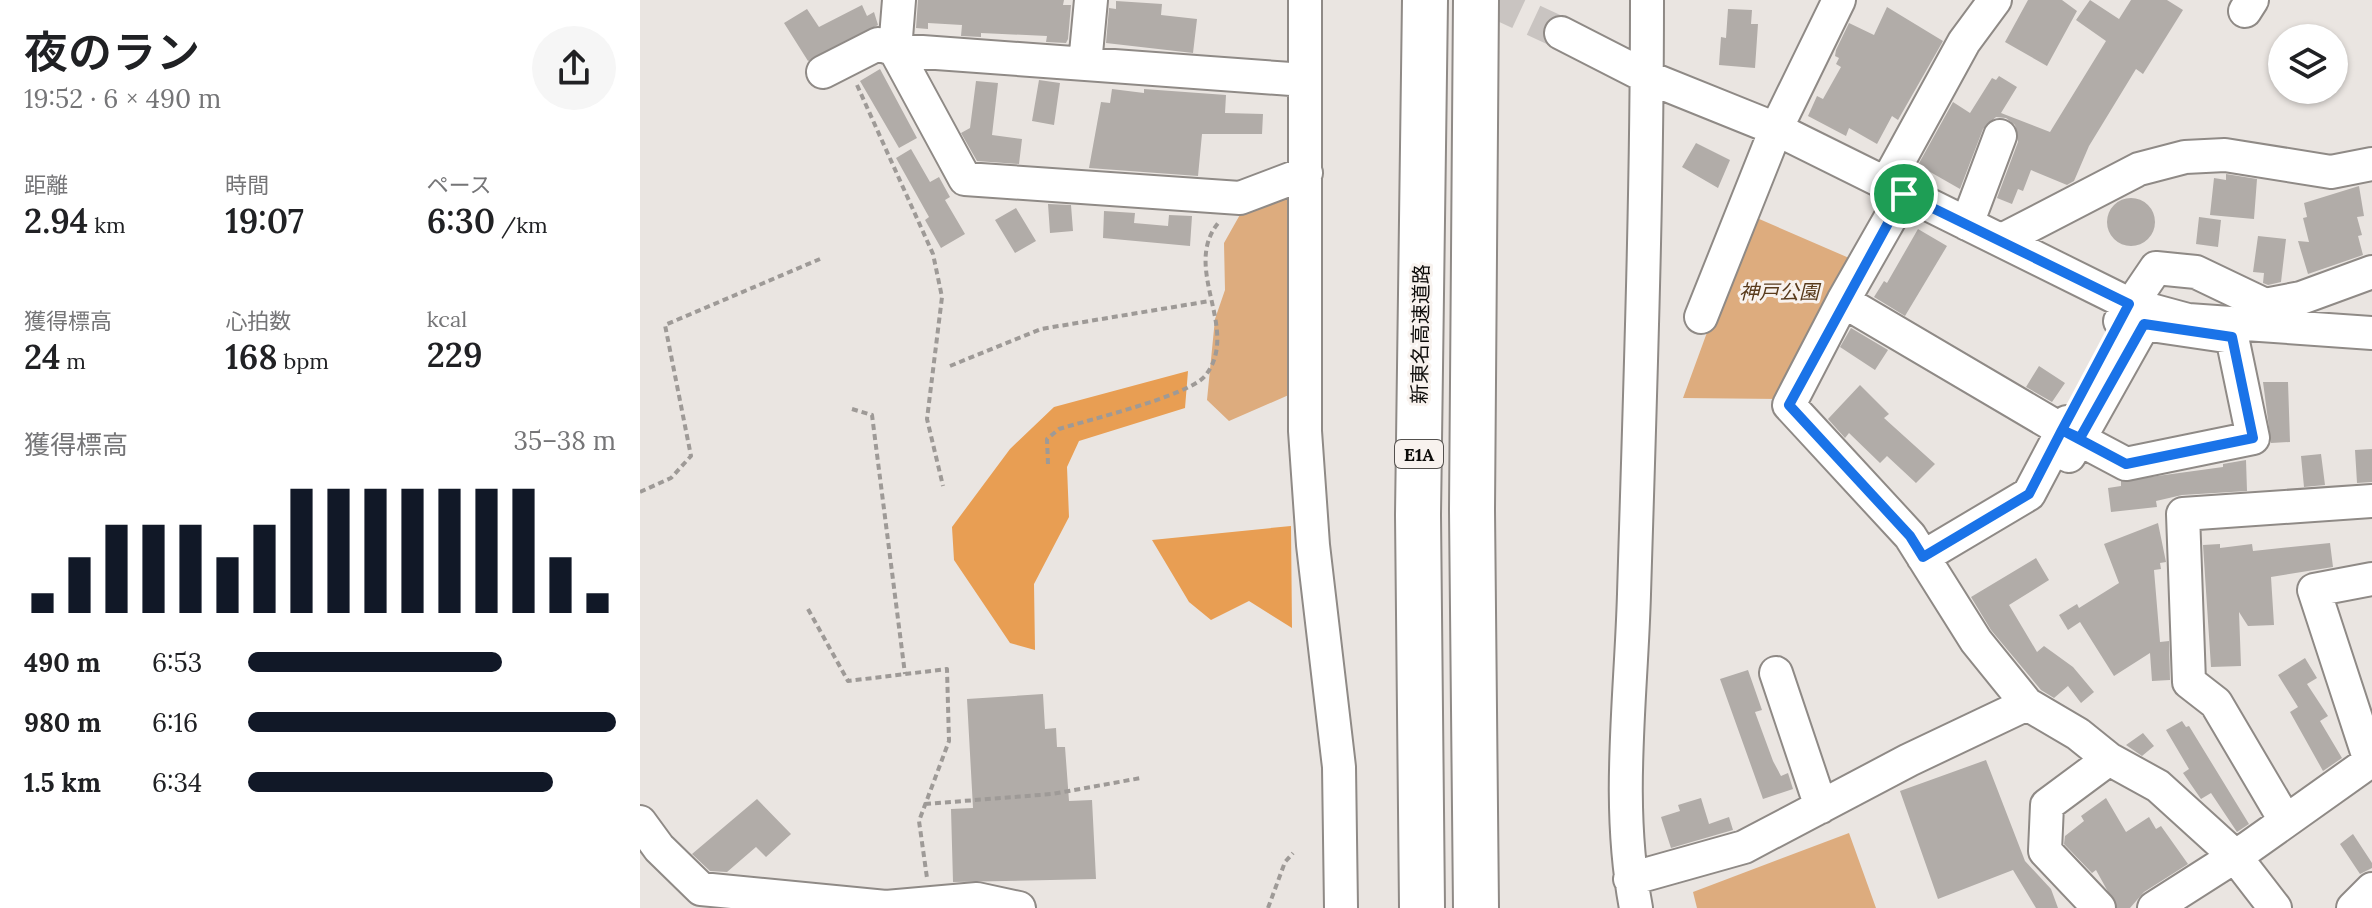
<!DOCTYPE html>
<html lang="ja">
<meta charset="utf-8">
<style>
body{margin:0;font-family:Lora,"Noto Sans JP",serif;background:#f6f6f6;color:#202124;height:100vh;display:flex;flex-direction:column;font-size:30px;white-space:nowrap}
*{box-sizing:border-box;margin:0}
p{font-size:26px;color:#757577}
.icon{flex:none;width:44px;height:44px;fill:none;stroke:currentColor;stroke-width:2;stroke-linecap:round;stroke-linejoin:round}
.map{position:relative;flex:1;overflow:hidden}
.details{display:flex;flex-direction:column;background:#fff;width:640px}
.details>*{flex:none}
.buttons{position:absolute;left:1628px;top:24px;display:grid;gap:16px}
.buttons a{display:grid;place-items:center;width:80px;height:80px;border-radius:50%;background:#fff;box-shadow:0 2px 6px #0004;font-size:40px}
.pin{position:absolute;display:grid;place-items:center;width:68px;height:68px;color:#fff;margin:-34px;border:4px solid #fff;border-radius:50%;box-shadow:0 2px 8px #0007}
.round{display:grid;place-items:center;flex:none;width:84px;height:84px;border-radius:42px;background:#f6f6f6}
.overview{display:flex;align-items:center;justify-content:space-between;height:136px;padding:0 24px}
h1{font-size:44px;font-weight:600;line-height:60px}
.metrics{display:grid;grid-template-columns:repeat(3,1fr);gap:12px;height:136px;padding:8px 24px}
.metrics div{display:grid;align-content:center}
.metrics b{font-size:34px;font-weight:600}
.metrics small{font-size:22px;font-weight:400}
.metrics p{font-size:22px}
.chart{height:224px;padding:16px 24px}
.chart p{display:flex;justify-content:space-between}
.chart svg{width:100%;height:144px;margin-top:8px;stroke:#111827;stroke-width:6}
ul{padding:0 24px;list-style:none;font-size:26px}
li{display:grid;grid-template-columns:128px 96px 1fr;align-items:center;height:60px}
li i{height:20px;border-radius:10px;background:#111827}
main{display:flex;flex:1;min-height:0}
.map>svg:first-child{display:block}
.green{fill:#ddac7e}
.forest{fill:#e89e53}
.building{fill:#b1aca8}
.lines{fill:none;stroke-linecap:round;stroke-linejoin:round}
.minor-tunnel{stroke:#c9c4c1;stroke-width:32;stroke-dasharray:32 16;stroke-linecap:butt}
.minor-casing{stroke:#8f8a86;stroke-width:36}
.highway-casing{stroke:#8f8a86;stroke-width:48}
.path{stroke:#9e9a97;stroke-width:4;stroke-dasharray:6 4;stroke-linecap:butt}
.minor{stroke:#fff;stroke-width:32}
.highway{stroke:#fff;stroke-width:44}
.route-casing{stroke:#fff;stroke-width:16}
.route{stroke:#1a73e8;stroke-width:10}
.labels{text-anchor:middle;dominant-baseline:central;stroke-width:6;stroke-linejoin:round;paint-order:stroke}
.shield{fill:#f8f2ee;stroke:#54514e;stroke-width:2}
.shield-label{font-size:18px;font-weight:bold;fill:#0d0c0a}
.park-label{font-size:20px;font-style:italic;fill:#583a1b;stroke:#f8f2ee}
.street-label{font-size:20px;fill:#0d0c0a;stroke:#f8f2ee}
</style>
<main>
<section class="details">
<div class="overview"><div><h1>夜のラン</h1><p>19:52 · 6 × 490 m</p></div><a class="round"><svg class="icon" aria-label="share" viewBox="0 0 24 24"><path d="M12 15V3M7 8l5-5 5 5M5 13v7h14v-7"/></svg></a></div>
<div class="metrics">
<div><p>距離</p><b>2.94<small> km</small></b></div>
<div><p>時間</p><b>19:07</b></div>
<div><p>ペース</p><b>6:30<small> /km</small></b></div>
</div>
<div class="metrics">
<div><p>獲得標高</p><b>24<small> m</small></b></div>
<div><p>心拍数</p><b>168<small> bpm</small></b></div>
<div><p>kcal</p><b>229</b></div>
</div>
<div class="chart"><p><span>獲得標高</span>35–38 m</p>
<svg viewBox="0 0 160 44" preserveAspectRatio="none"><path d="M5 44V38M15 44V27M25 44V17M35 44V17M45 44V17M55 44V27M65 44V17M75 44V6M85 44V6M95 44V6M105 44V6M115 44V6M125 44V6M135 44V6M145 44V27M155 44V38"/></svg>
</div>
<ul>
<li><b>490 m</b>6:53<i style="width:69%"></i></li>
<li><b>980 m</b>6:16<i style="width:100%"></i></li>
<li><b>1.5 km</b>6:34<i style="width:83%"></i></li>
</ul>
</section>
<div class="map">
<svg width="1732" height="908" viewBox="0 0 1732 908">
<rect width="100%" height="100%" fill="#eae5e1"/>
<path class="green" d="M637,192l18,8 -4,194 -62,27 -22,-21 8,-81 10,-29 -1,-47 22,-39z
M1110,215l106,46 -73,138 -100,-1z
M1209,833l27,75h-179l-4,-16z"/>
<path class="forest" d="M548,371l-3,37 -106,33 -12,26 2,50 -35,67 1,66 -25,-7 -56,-83 -2,-33 58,-78 44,-42z
M651,526l1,102 -43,-27 -38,19 -22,-18 -37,-62z"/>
<path class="building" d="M278,0h146l-1,5h8l-3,34 -2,4 -20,-1 1,-6 -66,-3v4l-20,-1 1,-11 -34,-2v6l-12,-1z
M1388,0h34l15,11 -30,55 -42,-24z
M1450,0l29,19 12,-19h36l16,10 -40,64 -7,-5 -47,77 -15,35 -7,4 -36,-15 -8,21 -5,-2 -6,15 -15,-6 21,-56 -3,-17 -9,-7 -10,-1 -13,12 -23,60 -42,-24 35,-63 17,11 22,-35 4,2 3,-4 18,11 -16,26 49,19 56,-91 -30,-21z
M476,1l46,3 -1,11 36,4 -4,34 -87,-10 3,-35 7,1z
M222,5l5,11 7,-4 4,13 -70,36 -24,-38 23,-14 12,18z
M1247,7l56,34 -45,79 -6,-4 -15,28 -28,-16 -3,8 -38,-20 9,-20 6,3 18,-32 -5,-3 3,-6 -4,-2 1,-6 13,-27 25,12z
M1088,9l24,1 -1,14h7l-3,44 -36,-3 2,-28 5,1z
M240,69l37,69 -18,10 -39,-67z
M399,80l21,3 -6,42 -22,-4z
M336,81l22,2 -6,52 30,4 -3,25 -42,-3 -16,-28 9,-5z
M472,89l32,4v-4l82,6 -1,18 38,1 -1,20h-60l-4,42 -109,-8 12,-66 9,1z
M1056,143l34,17 -12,28 -36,-21z
M271,149l19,33 9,-5 11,20 -5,3 20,34 -24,14 -16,-28 4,-3 -33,-59z
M1586,174l31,5 -3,40 -44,-4 4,-37 12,2z
M1719,186l5,30 -7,1 5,18 -4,1 5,19 -55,19 -10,-33 11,1 -6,-24 4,-1 -3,-14z
M1467 222a24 24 0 1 1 48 0a24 24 0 1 1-48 0Z
M408,204l23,1 2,26 -23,2z
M376,208l20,33 -21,12 -20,-33z
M464,211l31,2 -1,10 34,3 1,-11 23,1 -2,30 -87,-8z
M1559,217l22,3 -3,27 -22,-3z
M1278,229l29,17 -42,70 -31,-19 10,-16 3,2z
M1618,236l28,3 -5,43 -13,3 -5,-2 1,-10 -11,-1z
M1211,328l37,22 -13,20 -35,-23z
M1399,366l26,17 -13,19 -26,-15z
M1623,382h25l2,60 -19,1z
M1220,385l29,29 -5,4 51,46 -19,19 -29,-27 -7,7 -31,-30 -4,5 -17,-19z
M1732,449v33l-15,1 -2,-33z
M1681,454l4,31 -21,2 -3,-31z
M1606,460l1,31 -65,4 -26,6 1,6 -46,5 -3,-24 13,-2v-5l102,-14v-3z
M1518,523l8,39 -6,1 1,6 -7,1 6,72 9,-1 1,39 -18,1 -2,-28 -36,23 -34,-54 -12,8 -9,-15 18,-11 2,4 40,-25 -15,-39z
M1690,543l3,24 -62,10 3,48 -26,1 -9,-14 2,54 -30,1 -8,-122 17,-1v4l32,-4 1,7z
M1396,558l13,22 -40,25 28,47 7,-6 29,21 21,25 -13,11 -13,-17 -14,12 -13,-8 -50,-60 -20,-33z
M1665,658l12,20 -10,6 21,32 -8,5 22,37 -19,13 -33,-59 8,-5 -20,-32z
M1108,670l14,40 -7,2 18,49 8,15 7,-3 5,16 -30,10 -43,-120z
M403,694l2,35 11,-1 1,19h8l4,54 23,-1 4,79 -143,3 -2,-73 22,-1 -6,-109z
M1542,721l4,6 3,-1 60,98 -12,8 -26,-39 -10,6 -18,-26 6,-4 -23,-39z
M1503,733l11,13 -12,10 -16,-11z
M1346,760l39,101 26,28 7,19h-22l-23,-38 -75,29 -38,-108z
M1061,798l8,26 20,-7 4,13 -62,18 -10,-31 19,-6 -2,-6z
M1466,798l20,34 23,-15 7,12 5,-3 27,38 -44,28 -14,16h-13l-21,-38 -4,3 -28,-29 1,-8 19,-15 -3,-5z
M117,799l34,35 -25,23 -10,-10 -29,25 -17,-1 -18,-17z
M1713,834l19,29v5l-12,6 -20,-30z"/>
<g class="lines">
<path class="minor-tunnel" d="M850,0l71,33"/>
<g class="minor-casing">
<path id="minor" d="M259,0l-4,50 70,129 275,19 66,-25
M665,0v431l8,114 26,222 2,141
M1605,11l7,-11
M921,33l86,44 129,52 353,175 59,16 184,13
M445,64l6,-64
M183,72l55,-28 17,6 410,30
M1245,186l79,-144 31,-42
M1264,194l-61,107 219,129 64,34 127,-26 -21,-101 -88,-13 -64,114 -11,18
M1327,224l33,-88
M1362,240l137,-71 46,-12 40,-2 106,17 41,-8
M1203,301l-54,104 121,131 66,105 51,63 51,30 31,25 49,27 76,69 41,53
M1061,317l75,-188 63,-129
M1480,321l36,-53 40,4 69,33 36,-7 71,-26
M1283,557l106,-63 38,-72
M1136,673l45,134
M1730,761l-56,-171 58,-11
M1645,820l-69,-117 -27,-21 -6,-168 189,-13
M0,822l19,26 42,41 185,18 91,-8 42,9
M990,879l114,-32 165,-87 118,-56
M996,908c-20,-105 -5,-208 -2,-314 6,-198 13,-396 13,-594
M1459,908l-54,-57 2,-46 62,-46
M1514,908l94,-60 124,-88
M1713,908l19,-19"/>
</g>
<g class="highway-casing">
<path id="highway" d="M782,908l-4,-393 7,-515
M836,908l-4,-398 4,-510"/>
</g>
<path class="path" d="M217,85l76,169 9,43 -15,122 16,67
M310,366l91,-37 169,-28
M212,409l20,6 33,259
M408,464l-1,-25 12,-10c29,-9 129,-33 146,-53 37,-46 -25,-108 14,-154
M0,492l31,-14 20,-22 -26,-131 155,-66
M168,609l40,72 99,-12 2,72 -30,80 8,57
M285,804l127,-10 89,-16
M628,908l17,-46 8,-9"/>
<use href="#minor" class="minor"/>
<use href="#highway" class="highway"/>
</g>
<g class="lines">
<g class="route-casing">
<path id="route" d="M1264,194l-115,211 121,131 13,21 106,-63 33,-64 64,34 127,-26 -21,-101 -88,-13 -64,114 -18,-8 67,-126 -225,-110"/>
</g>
<use href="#route" class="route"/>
</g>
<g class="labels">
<rect class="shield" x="755" y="440" width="48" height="28" rx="6"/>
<g class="shield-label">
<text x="779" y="454">E1A</text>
</g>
<g class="park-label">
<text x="1139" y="291">神戸公園</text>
</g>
<g class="street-label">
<text transform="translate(780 334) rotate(-89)">新東名高速道路</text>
</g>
</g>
</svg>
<div class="buttons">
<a><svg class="icon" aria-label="layers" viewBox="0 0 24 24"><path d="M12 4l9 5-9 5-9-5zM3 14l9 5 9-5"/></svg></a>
</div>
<div class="pin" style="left:1264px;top:194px;background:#1e9e55"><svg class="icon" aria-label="arrive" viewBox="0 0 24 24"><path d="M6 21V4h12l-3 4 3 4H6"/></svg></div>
</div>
</main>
